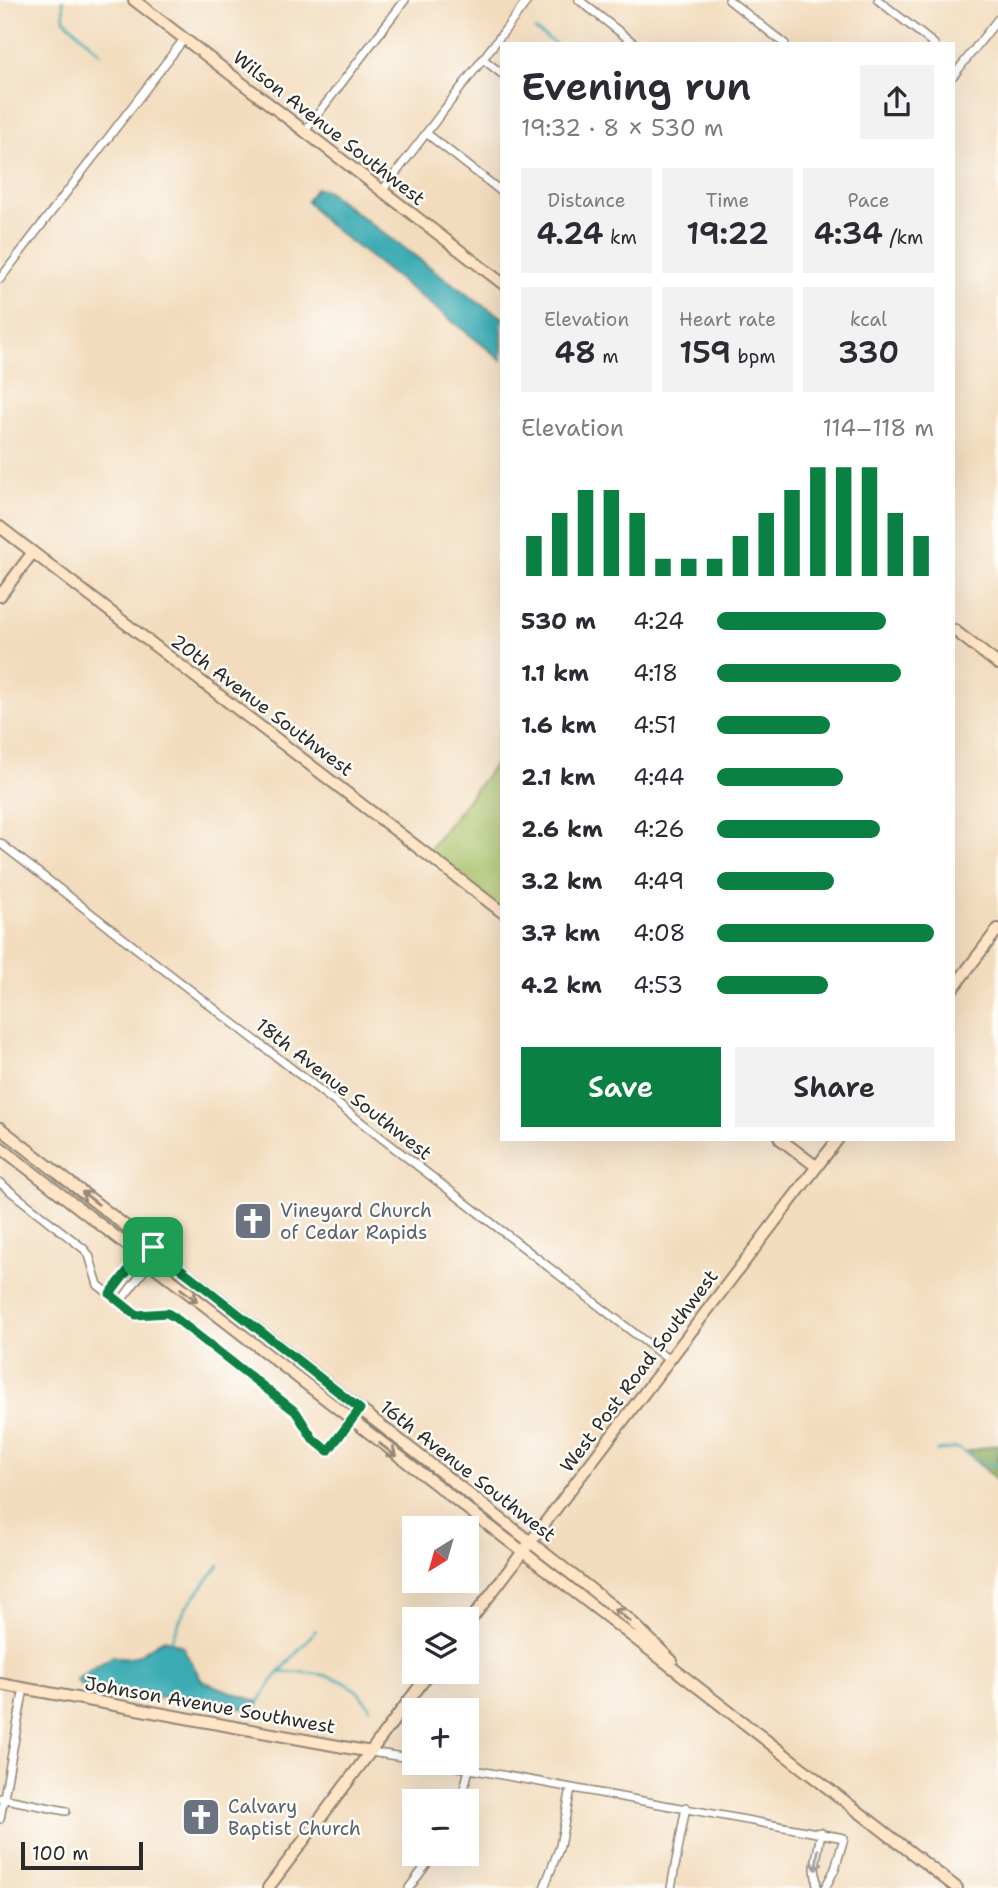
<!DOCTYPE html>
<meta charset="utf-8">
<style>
body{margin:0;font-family:"Shantell Sans",sans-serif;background:#f2f2f3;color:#2b2b33;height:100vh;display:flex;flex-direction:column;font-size:26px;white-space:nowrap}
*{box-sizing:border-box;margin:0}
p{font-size:23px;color:#7c7c81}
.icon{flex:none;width:38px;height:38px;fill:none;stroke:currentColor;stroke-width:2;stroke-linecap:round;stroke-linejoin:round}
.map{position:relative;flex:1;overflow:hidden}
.sheet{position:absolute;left:500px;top:42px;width:455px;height:1099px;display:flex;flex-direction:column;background:#fff;border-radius:0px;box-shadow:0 7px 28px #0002}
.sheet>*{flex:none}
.needle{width:46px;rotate:217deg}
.buttons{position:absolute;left:402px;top:1516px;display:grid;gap:14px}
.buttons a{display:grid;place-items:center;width:77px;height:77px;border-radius:0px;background:#fff;box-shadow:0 7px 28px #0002;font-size:35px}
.scale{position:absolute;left:21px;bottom:18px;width:122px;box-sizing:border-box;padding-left:7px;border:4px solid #2b2b2b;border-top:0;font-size:19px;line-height:24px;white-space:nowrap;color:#2b2b2b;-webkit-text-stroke:5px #fdfcf7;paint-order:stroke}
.pin{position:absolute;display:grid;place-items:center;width:60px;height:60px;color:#fff;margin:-30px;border-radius:14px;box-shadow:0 4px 10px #0006}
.round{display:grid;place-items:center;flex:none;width:74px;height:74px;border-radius:0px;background:#f2f2f3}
.head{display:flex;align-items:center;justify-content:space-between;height:119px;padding:0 21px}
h1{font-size:38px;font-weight:600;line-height:52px}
.figures{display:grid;grid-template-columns:repeat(3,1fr);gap:10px;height:119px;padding:7px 21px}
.figures div{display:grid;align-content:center;border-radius:0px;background:#f2f2f3;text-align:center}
.figures b{font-size:30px;font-weight:600}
.figures small{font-size:19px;font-weight:400}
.figures p{font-size:19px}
.chart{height:196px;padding:14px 21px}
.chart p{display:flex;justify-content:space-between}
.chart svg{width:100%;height:126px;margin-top:7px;stroke:#0b8043;stroke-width:6}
.button{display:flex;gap:14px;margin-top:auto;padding:14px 21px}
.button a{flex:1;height:80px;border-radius:0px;background:#0b8043;color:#fff;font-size:28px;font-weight:600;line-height:80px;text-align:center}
.button a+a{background:#f2f2f3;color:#2b2b33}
ul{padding:0 21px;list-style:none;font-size:23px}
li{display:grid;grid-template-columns:112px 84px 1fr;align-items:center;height:52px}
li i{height:18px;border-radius:9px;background:#0b8043}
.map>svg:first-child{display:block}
.green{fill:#a8c167;stroke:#6a7649;stroke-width:2}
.forest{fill:#86a75c;stroke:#586944;stroke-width:2}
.water{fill:#3aabb3;stroke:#326b6f;stroke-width:2}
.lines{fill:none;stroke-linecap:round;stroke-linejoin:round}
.stream{stroke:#3aabb3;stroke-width:2.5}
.street-casing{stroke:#8f8474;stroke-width:10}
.secondary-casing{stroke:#8f8474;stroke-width:14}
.street{stroke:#fff;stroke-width:7}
.secondary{stroke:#ffe4c6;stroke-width:10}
.oneway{stroke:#958878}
.oneway2{stroke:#a0a0a0}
.route-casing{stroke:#fff;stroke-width:14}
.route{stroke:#0b8043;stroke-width:9}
.labels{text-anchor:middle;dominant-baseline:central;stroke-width:5;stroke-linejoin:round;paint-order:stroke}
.street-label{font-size:19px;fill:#2b2b2b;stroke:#fdfcf7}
.worship-label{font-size:19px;fill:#5b616d;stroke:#fdfcf7;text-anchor:start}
</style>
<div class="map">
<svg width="998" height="1888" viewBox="0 0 998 1888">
<rect width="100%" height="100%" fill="#fdfcf7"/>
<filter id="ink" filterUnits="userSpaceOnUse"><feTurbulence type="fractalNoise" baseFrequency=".0143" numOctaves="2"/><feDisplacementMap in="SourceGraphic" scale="14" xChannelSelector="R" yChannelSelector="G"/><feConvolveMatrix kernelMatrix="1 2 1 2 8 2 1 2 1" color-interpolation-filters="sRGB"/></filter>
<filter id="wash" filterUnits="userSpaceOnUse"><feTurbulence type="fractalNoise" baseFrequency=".00686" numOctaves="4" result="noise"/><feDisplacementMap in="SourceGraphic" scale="28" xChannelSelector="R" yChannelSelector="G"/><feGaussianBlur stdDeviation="1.57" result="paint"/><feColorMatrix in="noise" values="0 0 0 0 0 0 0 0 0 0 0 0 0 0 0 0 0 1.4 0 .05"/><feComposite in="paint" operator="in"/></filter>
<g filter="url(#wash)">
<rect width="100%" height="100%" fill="#f3dcbd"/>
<path class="green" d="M502,755v157l-76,-58z"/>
<path class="forest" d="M998,1444v37l-32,-29z"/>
<path class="water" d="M316,188l9,2 151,111 26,16v43l-178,-139 -17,-20z
M165,1639l17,7 20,35 57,21 -3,8 -175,-24 -5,-7 37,-23c21,9 32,-8 52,-17z"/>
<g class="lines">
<path class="stream" d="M63,0l1,19 36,34
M535,30l21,14
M937,1451l20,-3 30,17 11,-1
M171,1641l15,-34 33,-42
M279,1673c35,-2 73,1 91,35
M259,1702l14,-22 43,-50"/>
</g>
</g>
<g filter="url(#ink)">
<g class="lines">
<g class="street-casing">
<path id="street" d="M579,0l56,44
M729,0l56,44
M878,0l56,44
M483,59l19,15
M954,75l44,-56
M305,131l100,-131
M426,133l76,59
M382,191l146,-191
M0,279l184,-240
M0,843l669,517
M0,1183l84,66 5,6 9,30 38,30 31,-2 8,4 121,95 17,27 15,12 32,-42
M110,1294l29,-38 14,-9
M120,1302l29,-38 4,-17
M371,1752l44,7
M431,1762l413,76 -9,31 -10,19
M1,1798l65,13
M461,1801l8,-32
M0,1819l24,-131
M409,1888l26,-35
M544,1888l16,-42 11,-58
M671,1888l15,-81
M817,1888l-2,-21 6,-35"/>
</g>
<g class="secondary-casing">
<path id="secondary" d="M134,0l368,283
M0,527l502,385
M0,596l33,-44
M954,630l44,34
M954,987l44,-58
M0,1128l629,491 43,42
M780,1139l37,28
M0,1147l957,741
M467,1625l371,-486
M0,1684l371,68
M268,1888l163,-217"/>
</g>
<use href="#street" class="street"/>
<use href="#secondary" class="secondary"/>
</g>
<defs><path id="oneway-shaft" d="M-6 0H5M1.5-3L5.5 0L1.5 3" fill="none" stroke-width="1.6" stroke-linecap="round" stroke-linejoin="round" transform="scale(1.75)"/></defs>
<g class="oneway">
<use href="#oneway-shaft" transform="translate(90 1198) rotate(-142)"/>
<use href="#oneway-shaft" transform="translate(189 1295) rotate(38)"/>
<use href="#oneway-shaft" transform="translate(388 1450) rotate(38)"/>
<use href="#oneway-shaft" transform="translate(622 1615) rotate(-141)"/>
</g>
<use class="oneway2" href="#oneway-shaft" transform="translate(817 1860) rotate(97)"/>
</g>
<g class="lines" filter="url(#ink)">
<g class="route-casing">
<path id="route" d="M153,1247l207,162 -32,42 -15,-12 -17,-27 -122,-95 -7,-4 -31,2 -26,-21 29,-38z"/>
</g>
<use href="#route" class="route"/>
</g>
<defs>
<g id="church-square" transform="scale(2.0125)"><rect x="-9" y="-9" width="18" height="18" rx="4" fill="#6b7280" stroke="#fdfcf7"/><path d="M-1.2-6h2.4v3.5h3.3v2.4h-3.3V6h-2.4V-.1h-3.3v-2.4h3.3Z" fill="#fff"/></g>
</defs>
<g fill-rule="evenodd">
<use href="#church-square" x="253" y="1221"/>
<use href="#church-square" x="201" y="1817"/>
</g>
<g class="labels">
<g class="street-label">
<text transform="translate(329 128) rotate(38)">Wilson Avenue Southwest</text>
<text transform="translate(262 705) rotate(37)">20th Avenue Southwest</text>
<text transform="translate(344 1089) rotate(38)">18th Avenue Southwest</text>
<text transform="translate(639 1371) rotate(-53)">West Post Road Southwest</text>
<text transform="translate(468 1471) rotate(38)">16th Avenue Southwest</text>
<text transform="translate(210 1705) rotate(10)">Johnson Avenue Southwest</text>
</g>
<g class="worship-label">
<text x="280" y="1210">Vineyard Church<tspan x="280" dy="22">of Cedar Rapids</tspan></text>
<text x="228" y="1806">Calvary<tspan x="228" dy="22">Baptist Church</tspan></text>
</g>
</g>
</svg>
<div class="buttons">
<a><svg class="needle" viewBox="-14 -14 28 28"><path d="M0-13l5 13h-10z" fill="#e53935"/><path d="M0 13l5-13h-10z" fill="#7c7c81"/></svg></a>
<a><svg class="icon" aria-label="layers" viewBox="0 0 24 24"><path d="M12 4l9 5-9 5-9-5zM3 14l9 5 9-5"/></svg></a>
<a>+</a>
<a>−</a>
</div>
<div class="scale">100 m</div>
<div class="pin" style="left:153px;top:1247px;background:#1e9e55"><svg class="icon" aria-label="arrive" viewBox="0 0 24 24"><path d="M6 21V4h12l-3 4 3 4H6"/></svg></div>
<section class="sheet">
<div class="head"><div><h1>Evening run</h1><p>19:32 · 8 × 530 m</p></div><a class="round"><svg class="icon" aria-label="share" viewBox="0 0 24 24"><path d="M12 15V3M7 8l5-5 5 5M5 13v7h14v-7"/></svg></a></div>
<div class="figures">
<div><p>Distance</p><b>4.24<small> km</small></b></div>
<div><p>Time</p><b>19:22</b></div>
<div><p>Pace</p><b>4:34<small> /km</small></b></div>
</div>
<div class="figures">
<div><p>Elevation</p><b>48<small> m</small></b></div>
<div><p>Heart rate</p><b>159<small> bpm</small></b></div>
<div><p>kcal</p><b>330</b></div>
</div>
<div class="chart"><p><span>Elevation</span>114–118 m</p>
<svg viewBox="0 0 160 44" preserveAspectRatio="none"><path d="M5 44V30M15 44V22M25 44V14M35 44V14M45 44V22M55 44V38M65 44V38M75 44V38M85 44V30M95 44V22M105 44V14M115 44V6M125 44V6M135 44V6M145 44V22M155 44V30"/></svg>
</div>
<ul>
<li><b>530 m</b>4:24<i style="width:78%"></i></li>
<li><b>1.1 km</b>4:18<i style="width:85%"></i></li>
<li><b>1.6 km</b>4:51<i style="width:52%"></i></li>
<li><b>2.1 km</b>4:44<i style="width:58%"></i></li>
<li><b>2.6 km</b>4:26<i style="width:75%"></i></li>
<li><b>3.2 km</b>4:49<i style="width:54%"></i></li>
<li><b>3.7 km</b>4:08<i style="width:100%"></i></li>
<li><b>4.2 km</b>4:53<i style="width:51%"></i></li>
</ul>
<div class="button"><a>Save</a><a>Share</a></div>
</section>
</div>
